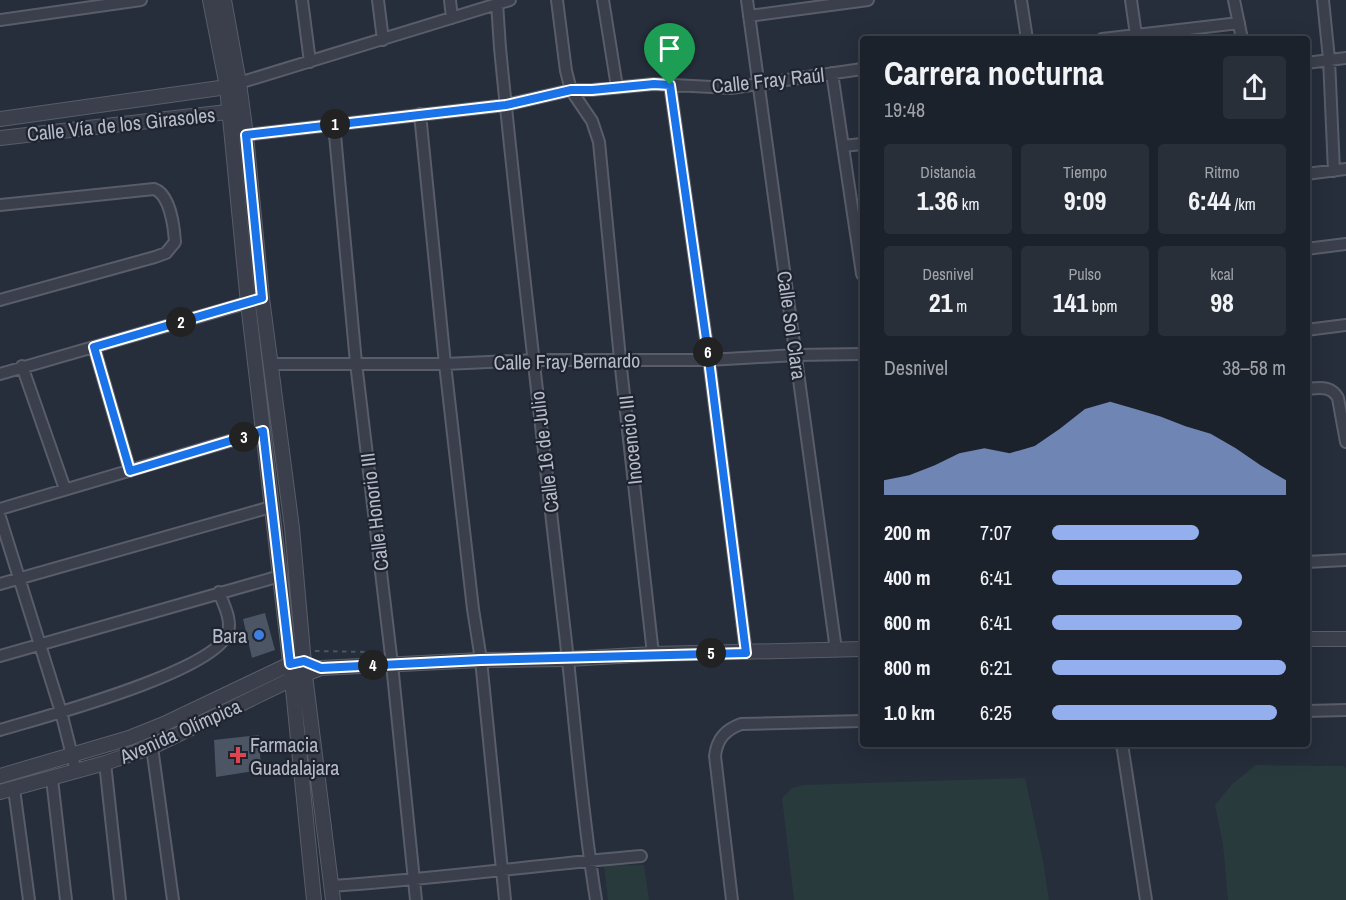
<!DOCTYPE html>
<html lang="es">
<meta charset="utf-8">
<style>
body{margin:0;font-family:"Archivo Narrow",sans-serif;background:#292f38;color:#f1f3f6;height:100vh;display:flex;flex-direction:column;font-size:22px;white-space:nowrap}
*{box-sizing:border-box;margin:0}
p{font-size:20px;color:#a0a4a9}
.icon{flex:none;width:33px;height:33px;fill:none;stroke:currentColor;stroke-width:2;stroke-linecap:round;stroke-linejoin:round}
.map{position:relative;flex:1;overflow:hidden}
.drawer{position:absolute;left:860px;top:36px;width:450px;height:711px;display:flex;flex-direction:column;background:#1c222c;border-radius:6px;box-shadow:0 6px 24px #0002,0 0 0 2px #3a3f48}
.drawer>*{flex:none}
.pin{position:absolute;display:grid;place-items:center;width:51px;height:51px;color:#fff;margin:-62px -26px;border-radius:50% 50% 50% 0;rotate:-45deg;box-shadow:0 0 6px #0007}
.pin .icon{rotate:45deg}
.km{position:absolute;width:30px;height:30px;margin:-15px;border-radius:50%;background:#222;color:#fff;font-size:16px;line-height:30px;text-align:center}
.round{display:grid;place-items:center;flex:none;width:63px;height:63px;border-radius:6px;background:#292f38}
.summary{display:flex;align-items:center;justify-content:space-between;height:102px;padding:0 24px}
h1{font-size:33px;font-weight:700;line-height:45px}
.metrics{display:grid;grid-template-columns:repeat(3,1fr);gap:9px;height:102px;padding:6px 24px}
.metrics div{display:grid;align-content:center;border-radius:6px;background:#292f38;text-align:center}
.metrics b{font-size:26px;font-weight:700}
.metrics small{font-size:16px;font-weight:400}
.metrics p{font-size:16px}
.chart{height:168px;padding:12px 24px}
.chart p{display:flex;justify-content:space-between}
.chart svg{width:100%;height:108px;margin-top:6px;fill:#93afee;opacity:.7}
ul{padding:0 24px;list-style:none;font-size:20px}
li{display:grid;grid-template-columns:96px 72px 1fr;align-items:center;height:45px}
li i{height:15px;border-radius:8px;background:#93afee}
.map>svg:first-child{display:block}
.green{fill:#293a3d}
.building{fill:#4c5564}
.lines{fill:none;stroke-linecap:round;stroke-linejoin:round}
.minor-casing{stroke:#585d69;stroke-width:14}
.tertiary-casing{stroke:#585d69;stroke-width:16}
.path{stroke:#48575b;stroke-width:2;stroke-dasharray:4.5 4.5;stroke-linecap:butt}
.minor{stroke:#3a3f4b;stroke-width:10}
.tertiary{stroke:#3a3f4b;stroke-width:14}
.route-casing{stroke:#fff;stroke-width:12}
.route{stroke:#1a73e8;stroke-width:8}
.shop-dot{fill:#3f7fe0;stroke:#1f2430;stroke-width:2}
.health-dot{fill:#e0444e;stroke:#1f2430;stroke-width:2}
.labels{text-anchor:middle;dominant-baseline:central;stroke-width:4.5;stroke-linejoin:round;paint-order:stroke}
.street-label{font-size:20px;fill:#b5bbc7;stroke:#1f2430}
.poi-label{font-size:20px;fill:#b5bbc7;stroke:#1f2430;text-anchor:end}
</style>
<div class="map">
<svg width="1346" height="900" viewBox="0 0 1346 900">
<rect width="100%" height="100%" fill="#262d3b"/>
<path class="green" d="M1256,765l88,1 2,2v132h-118l-5,-56 -8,-39 17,-21z
M1025,778l18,83 6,39h-255l-12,-102 10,-10 11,-3z
M644,865l5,35h-41l-4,-34z"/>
<path class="building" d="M265,613l10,37 -23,8 -9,-39z
M259,735l2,35 -45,7 -2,-37z"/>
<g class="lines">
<g class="minor-casing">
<path id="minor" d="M302,0l8,62
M378,0l5,40
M450,0l2,18
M557,0l9,71 5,19 21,31 7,21 21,217 33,295
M603,0l14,87
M747,0l89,650
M1021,0l6,39
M1131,0l5,35
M1234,0l8,39
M1323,0l6,59 5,112
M497,3l3,45c19,193 42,385 64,577 11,92 17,184 32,275
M749,16l119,-16
M0,20l141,-20
M1102,39l137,-16
M1306,63l40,-5
M832,73l30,201
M239,83l271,-83
M670,85l39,275 37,293
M420,114l25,250 28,245 8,51 24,240
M334,124l22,239 36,301 24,236
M246,135l260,-30 65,-15h21l62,-6 77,4 131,-19
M843,146l19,-2
M1306,174l40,-5
M0,205l154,-16c16,5 20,38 21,53l-9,11 -11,4 -155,43
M1306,249l40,-5
M1306,330l40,-5
M94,347l36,124
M271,364h174l88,-4h176l87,-5 66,-1
M22,366l43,123
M0,374l253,-73
M1306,389c13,-1 25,-4 32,9l8,44
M0,509l263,-78
M0,517l61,195 15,59
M1306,562l40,-2
M0,584l271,-77
M0,656l280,-80
M1306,711l40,-1
M0,730c40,-12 218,-59 228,-98 4,-13 -5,-28 -9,-40
M1122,744l24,156
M152,747l21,153
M105,763l15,137
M52,779l14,121
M14,789l15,111
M331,886c104,-7 207,-21 310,-30
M732,900l-17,-144c2,-17 10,-26 26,-32l121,-3"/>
</g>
<g class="tertiary-casing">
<path id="tertiary" d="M210,0l17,87 21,216 44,376 22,221
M224,0l15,83 7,52 16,163 30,230 13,147 28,225
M0,119l227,-32 7,-3
M0,138l236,-27
M1306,639h40
M0,776l129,-38 35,-14 126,-60 7,-2
M0,792l105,-29 47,-16 140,-68 29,-11 160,-8 87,-1 85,-5 209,-5"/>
</g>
<path class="path" d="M315,651l54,1"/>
<use href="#minor" class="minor"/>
<use href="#tertiary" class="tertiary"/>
</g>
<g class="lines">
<g class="route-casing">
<path id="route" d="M654,84l16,1 39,275 37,293 -265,7 -160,8 -17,-7 -14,3 -27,-233 -133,40 -36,-124 168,-49 -16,-163 260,-30 65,-15h21z"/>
</g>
<use href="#route" class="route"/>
</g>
<circle class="shop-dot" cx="259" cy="635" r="6"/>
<path class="health-dot" d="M235 746h6v6h6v6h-6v6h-6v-6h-6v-6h6z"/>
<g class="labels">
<g class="street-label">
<text transform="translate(768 80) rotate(-6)">Calle Fray Raúl</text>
<text transform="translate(121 124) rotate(-6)">Calle Vía de los Girasoles</text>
<text transform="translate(792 325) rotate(82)">Calle Sol Clara</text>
<text transform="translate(567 361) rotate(-1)">Calle Fray Bernardo</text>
<text transform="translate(630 440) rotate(-96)">Inocencio III</text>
<text transform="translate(544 452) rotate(-97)">Calle 16 de Julio</text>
<text transform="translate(374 512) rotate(-97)">Calle Honorio III</text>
<text transform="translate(180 731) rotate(-24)">Avenida Olímpica</text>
</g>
<g class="poi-label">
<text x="247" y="635">Bara</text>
<text x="250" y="744" text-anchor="start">Farmacia<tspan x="250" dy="23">Guadalajara</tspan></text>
</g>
</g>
</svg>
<div class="pin" style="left:670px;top:85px;background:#1e9e55"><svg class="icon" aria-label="arrive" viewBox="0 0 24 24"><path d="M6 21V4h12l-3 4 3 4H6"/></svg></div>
<b class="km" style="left:335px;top:124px">1</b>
<b class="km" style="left:181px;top:322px">2</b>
<b class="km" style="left:244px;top:437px">3</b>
<b class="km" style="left:373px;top:665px">4</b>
<b class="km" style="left:711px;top:653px">5</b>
<b class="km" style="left:708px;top:352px">6</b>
<section class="drawer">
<div class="summary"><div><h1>Carrera nocturna</h1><p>19:48</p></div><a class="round"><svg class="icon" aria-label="share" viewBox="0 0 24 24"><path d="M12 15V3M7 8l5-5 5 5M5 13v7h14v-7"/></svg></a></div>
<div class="metrics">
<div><p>Distancia</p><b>1.36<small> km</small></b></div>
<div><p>Tiempo</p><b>9:09</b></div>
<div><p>Ritmo</p><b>6:44<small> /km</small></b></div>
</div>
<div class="metrics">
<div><p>Desnivel</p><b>21<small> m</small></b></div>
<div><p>Pulso</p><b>141<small> bpm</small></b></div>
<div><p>kcal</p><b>98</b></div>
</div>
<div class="chart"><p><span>Desnivel</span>38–58 m</p>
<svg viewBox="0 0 160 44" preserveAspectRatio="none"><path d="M0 44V38L10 36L20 32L30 27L40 25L50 27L60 24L70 17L80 9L90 6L100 9L110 12L120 16L130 19L140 25L150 32L160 38V44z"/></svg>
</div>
<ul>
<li><b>200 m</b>7:07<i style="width:63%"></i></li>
<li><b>400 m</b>6:41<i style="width:81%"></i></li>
<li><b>600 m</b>6:41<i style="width:81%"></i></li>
<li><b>800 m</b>6:21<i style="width:100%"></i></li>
<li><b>1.0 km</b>6:25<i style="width:96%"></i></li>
</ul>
</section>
</div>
